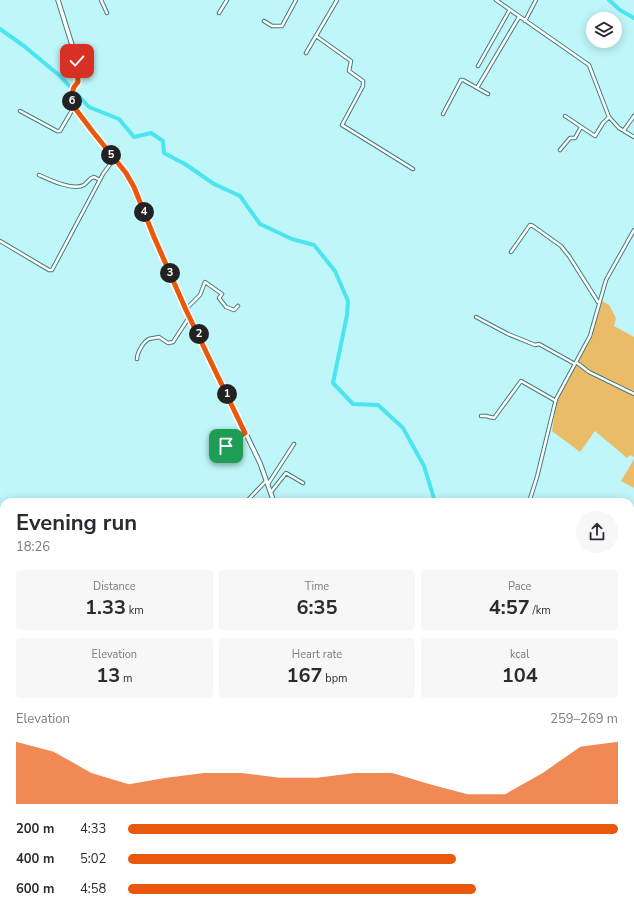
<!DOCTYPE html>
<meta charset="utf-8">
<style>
body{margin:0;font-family:"Nunito Sans",sans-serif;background:#f7f7f7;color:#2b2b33;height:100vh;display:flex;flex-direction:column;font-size:15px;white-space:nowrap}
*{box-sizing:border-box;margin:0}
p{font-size:13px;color:#7c7c81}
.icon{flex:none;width:22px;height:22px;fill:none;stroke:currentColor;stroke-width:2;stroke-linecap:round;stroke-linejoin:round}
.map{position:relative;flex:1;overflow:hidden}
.details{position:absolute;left:0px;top:498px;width:634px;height:414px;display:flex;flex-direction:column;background:#fff;border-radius:12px 12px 0 0;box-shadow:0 2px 10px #0003}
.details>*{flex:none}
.buttons{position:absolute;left:586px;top:12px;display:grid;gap:8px}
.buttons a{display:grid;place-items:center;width:36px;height:36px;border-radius:50%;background:#fff;box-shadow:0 2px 10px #0003;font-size:20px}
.pin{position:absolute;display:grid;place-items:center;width:34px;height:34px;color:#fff;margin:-17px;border-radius:8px;box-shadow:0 2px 6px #0006}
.km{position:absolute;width:20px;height:20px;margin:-10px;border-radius:50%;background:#222;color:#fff;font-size:11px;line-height:20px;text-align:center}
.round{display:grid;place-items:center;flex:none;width:42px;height:42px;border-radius:21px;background:#f7f7f7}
.headline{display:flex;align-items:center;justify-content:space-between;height:68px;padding:0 16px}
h1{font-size:22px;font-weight:700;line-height:30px}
.metrics{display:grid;grid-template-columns:repeat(3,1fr);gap:6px;height:68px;padding:4px 16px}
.metrics div{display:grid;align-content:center;border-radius:4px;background:#f7f7f7;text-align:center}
.metrics b{font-size:20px;font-weight:700}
.metrics small{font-size:11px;font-weight:400}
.metrics p{font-size:11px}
.chart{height:112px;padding:8px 16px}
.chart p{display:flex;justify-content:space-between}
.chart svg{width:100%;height:72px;margin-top:4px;fill:#ea580c;opacity:.7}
ul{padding:0 16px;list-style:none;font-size:13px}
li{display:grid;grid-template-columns:64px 48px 1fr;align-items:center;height:30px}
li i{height:10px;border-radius:5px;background:#ea580c}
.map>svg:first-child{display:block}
.green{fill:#ebbc68}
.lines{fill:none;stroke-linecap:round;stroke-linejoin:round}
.stream{stroke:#4ce5ef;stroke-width:1}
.river{stroke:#4ce5ef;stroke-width:4}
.minor-casing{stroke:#477a7e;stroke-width:4.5}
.major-casing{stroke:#477a7e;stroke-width:5.5}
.minor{stroke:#fff;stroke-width:2.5}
.major{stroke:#fff;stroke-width:3.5}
.route-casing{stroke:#fff;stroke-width:8}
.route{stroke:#ea580c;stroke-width:5}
</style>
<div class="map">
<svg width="634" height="912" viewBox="0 0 634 912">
<rect width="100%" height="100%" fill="#bff6f9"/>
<path class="green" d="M602,301l7,4 7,13 -2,8 20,11v120l-4,-2 -3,3 -32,-27 -15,21 -28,-21 5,-31 34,-63z
M634,459v29l-13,-7z
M385,908h172l1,1 -3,3h-169z"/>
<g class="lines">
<path class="stream" d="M500,908l1,4"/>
<path class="river" d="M609,0l11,10 14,8
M0,29l24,17 36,30 29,31 30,12 15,18 17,-4 12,8 1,12 21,11 29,20 26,12 20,28 32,15 22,6 21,26 13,30 -1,14 -14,68 20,21 25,1 25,23 21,38 11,36
M0,694l4,-4
M630,875l4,2"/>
<g class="minor-casing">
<path id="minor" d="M101,0l6,13
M496,0l93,65 20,52 10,11 15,9
M219,13l8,-13
M264,21l8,5h10l14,-26
M525,21l11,-21
M316,36l35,25 -2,10 14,10v5l-21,39 71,44
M306,53l31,-53
M478,66l31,-55
M477,88l42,-71
M20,111l37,20h3l14,-24
M443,114l18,-34h2l25,14
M565,116l30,20 8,-13 6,-6
M624,130l10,-14
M560,150l10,-12h5l6,-11
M39,175c11,5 34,16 45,10 4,-3 5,-7 10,-8l6,3
M0,241l49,29h3l51,-96 11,-15
M511,252l19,-27 3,1 28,20 8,10 29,46
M186,309l14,-14 5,-13 17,12 -3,4 7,9 8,3 4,-4
M476,317l32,17 27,11 4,-1 36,20
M137,359c0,-6 6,-17 12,-20 3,-1 7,-1 10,-2l9,6 5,-1 17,-26
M576,362l13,10 45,22
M481,416h5l8,2 27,-37 35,20
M221,460l5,-14 19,-13
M268,484l26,-40
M271,492l15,-19 17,10
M246,502l20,-21
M529,502l8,-25 19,-78 34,-63 16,-56 28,-50
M630,705l4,3
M630,739l4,2
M0,750l4,-5
M178,908l6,4
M194,908l6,4
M227,908l5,4
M242,908l6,4
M175,912l1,-4
M223,912l2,-4
M235,912l2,-4
M249,912l2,-4
M261,912l2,-4"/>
</g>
<g class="major-casing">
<path id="major" d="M58,0l19,61v21l-3,5 -3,9 3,11 19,25 34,41 8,14 19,50 32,72 74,154 14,39
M0,769l4,4
M630,868l4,-2
M122,908l4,4
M360,908l1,4
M564,912l4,-4"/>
</g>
<use href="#minor" class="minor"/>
<use href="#major" class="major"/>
</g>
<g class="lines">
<g class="route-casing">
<path id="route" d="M77,61l1,21 -4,5 -3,9 3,11 19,25 33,41 8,14 20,50 32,73 59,123 -19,13"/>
</g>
<use href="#route" class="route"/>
</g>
</svg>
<div class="buttons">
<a><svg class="icon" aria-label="layers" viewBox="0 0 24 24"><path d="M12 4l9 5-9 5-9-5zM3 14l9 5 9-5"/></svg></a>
</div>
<div class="pin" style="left:226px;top:446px;background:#1e9e55"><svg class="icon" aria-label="arrive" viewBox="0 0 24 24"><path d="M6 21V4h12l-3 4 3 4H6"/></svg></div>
<div class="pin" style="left:77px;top:61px;background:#d93025"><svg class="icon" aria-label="check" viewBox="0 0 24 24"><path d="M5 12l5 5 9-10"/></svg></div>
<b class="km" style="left:227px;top:394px">1</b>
<b class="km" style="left:199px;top:334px">2</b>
<b class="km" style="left:170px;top:273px">3</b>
<b class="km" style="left:144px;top:212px">4</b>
<b class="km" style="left:111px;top:155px">5</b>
<b class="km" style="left:72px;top:101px">6</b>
<section class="details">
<div class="headline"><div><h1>Evening run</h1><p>18:26</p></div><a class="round"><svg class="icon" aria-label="share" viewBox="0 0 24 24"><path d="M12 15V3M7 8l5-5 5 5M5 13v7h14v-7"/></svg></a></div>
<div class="metrics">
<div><p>Distance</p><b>1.33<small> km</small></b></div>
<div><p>Time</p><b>6:35</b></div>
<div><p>Pace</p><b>4:57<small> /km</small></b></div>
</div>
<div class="metrics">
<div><p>Elevation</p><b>13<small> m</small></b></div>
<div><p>Heart rate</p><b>167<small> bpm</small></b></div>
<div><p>kcal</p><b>104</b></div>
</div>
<div class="chart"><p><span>Elevation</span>259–269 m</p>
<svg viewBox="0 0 160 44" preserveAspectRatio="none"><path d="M0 44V6L10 12L20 25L30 32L40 28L50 25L60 25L70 28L80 28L90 25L100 25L110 32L120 38L130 38L140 25L150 9L160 6V44z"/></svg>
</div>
<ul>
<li><b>200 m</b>4:33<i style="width:100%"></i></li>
<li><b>400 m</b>5:02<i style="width:67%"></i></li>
<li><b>600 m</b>4:58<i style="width:71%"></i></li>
</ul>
</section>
</div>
